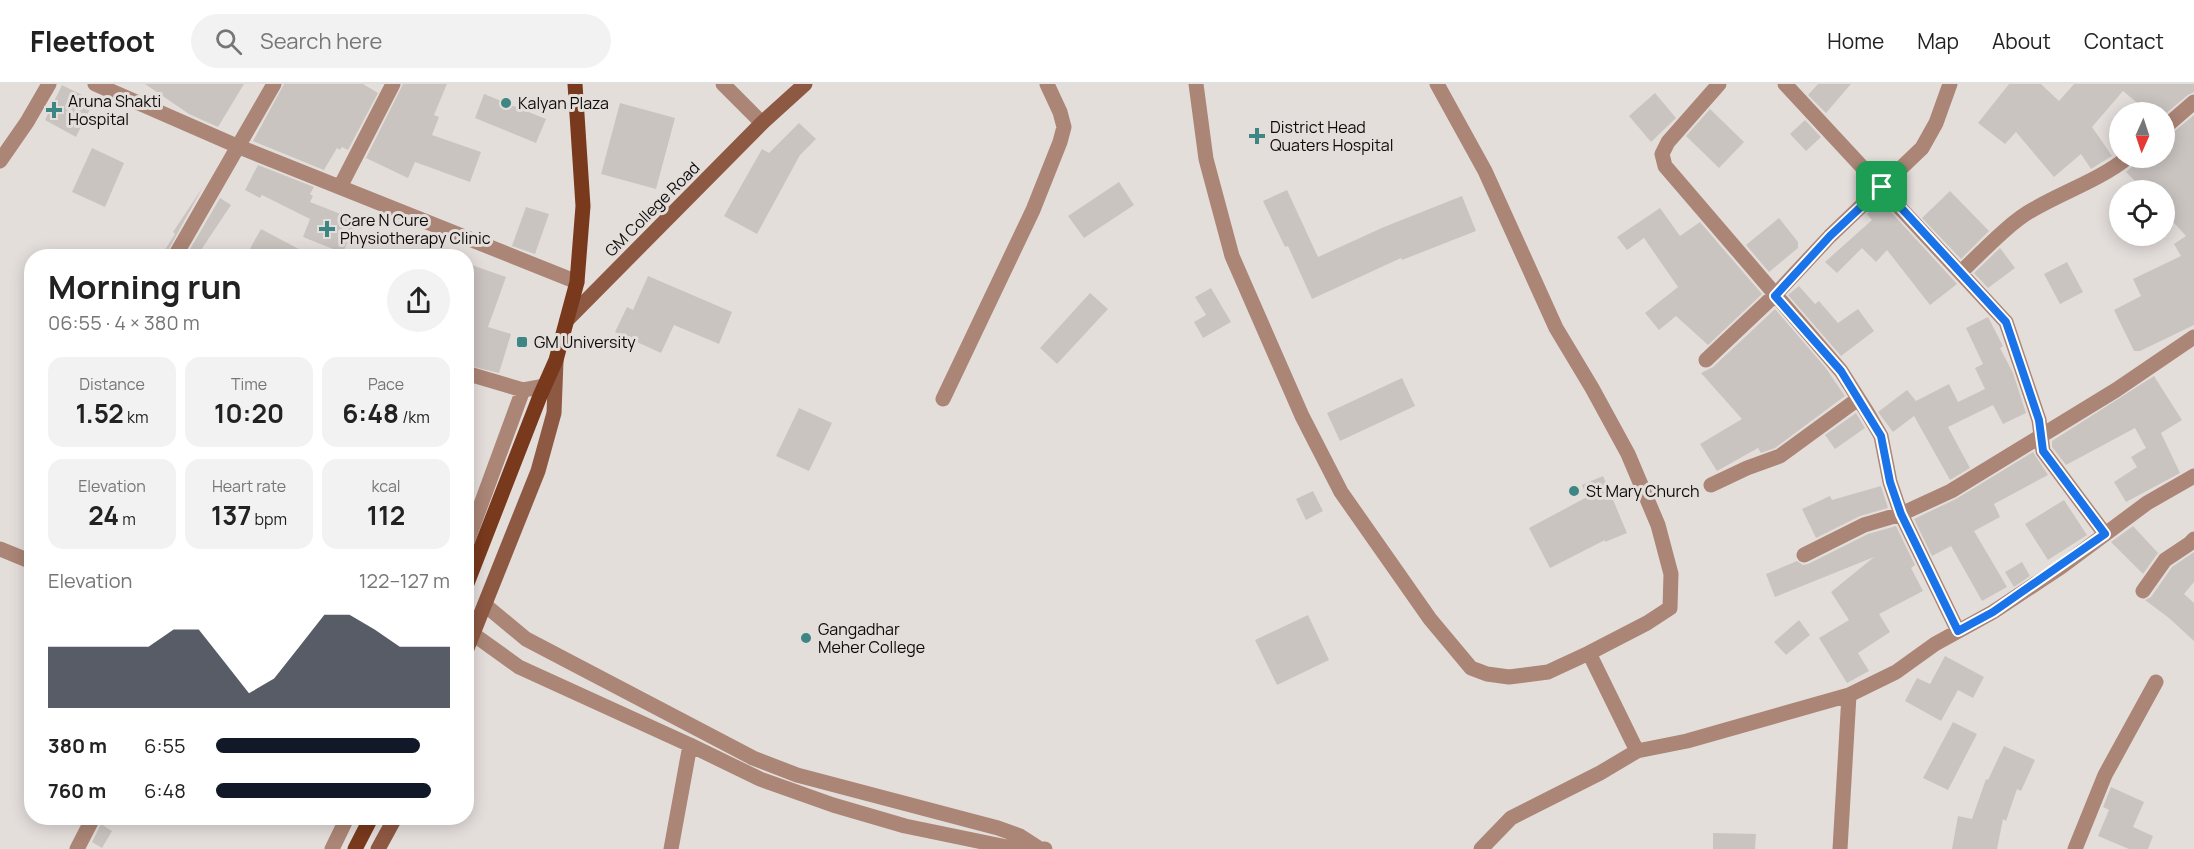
<!DOCTYPE html>
<meta charset="utf-8">
<style>
body{margin:0;font-family:Manrope,sans-serif;background:#f2f2f2;color:#222;height:100vh;display:flex;flex-direction:column;font-size:22px;white-space:nowrap}
*{box-sizing:border-box;margin:0}
p{font-size:20px;color:#767676}
.icon{flex:none;width:33px;height:33px;fill:none;stroke:currentColor;stroke-width:2;stroke-linecap:round;stroke-linejoin:round}
.map{position:relative;flex:1;overflow:hidden}
.sheet{position:absolute;left:24px;top:165px;width:450px;height:576px;display:flex;flex-direction:column;background:#fff;border-radius:24px;box-shadow:0 3px 15px #0003}
.sheet>*{flex:none}
.needle{width:39px;rotate:183deg}
.controls{position:absolute;left:2109px;top:18px;display:grid;gap:12px}
.controls a{display:grid;place-items:center;width:66px;height:66px;border-radius:50%;background:#fff;box-shadow:0 3px 15px #0003;font-size:30px}
.pin{position:absolute;display:grid;place-items:center;width:51px;height:51px;color:#fff;margin:-26px;border-radius:12px;box-shadow:0 3px 9px #0006}
.round{display:grid;place-items:center;flex:none;width:63px;height:63px;border-radius:32px;background:#f2f2f2}
.summary{display:flex;align-items:center;justify-content:space-between;height:102px;padding:0 24px}
h1{font-size:33px;font-weight:700;line-height:45px}
.metrics{display:grid;grid-template-columns:repeat(3,1fr);gap:9px;height:102px;padding:6px 24px}
.metrics div{display:grid;align-content:center;border-radius:15px;background:#f2f2f2;text-align:center}
.metrics b{font-size:26px;font-weight:700}
.metrics small{font-size:16px;font-weight:400}
.metrics p{font-size:16px}
.chart{height:168px;padding:12px 24px}
.chart p{display:flex;justify-content:space-between}
.chart svg{width:100%;height:108px;margin-top:6px;fill:#111827;opacity:.7}
ul{padding:0 24px;list-style:none;font-size:20px}
li{display:grid;grid-template-columns:96px 72px 1fr;align-items:center;height:45px}
li i{height:15px;border-radius:8px;background:#111827}
header{display:flex;align-items:center;gap:36px;box-sizing:border-box;height:84px;padding:0 30px;background:#fff;border-bottom:2px solid #e0e0e0}
header strong{font-size:28px}
nav{display:flex;gap:33px;margin-inline-start:auto;font-size:21px}
.search{width:420px;height:54px;background:#f2f2f2;display:flex;align-items:center;gap:15px;box-sizing:border-box;padding:0 21px;border-radius:33px;color:#767676;font-size:22px}
.map>svg:first-child{display:block}
.building{fill:#cac4c1}
.lines{fill:none;stroke-linecap:round;stroke-linejoin:round}
.street{stroke:#ab8576;stroke-width:15}
.secondary{stroke:#8e5943;stroke-width:15}
.primary{stroke:#79391d;stroke-width:15}
.route-casing{stroke:#fff;stroke-width:12}
.route{stroke:#1a73e8;stroke-width:8}
.poi-dot{fill:#3d8684;stroke:#e4dedb;stroke-width:2}
.labels{text-anchor:middle;dominant-baseline:central;stroke-width:6;stroke-linejoin:round;paint-order:stroke}
.poi-label{font-size:16px;fill:#0d0b0a;stroke:#e4dedb;text-anchor:start}
.street-label{font-size:16px;fill:#0d0b0a;stroke:#e4dedb}
</style>
<header>
<strong>Fleetfoot</strong>
<div class="search"><svg class="icon" aria-label="search" viewBox="0 0 24 24"><circle cx="10" cy="10" r="6"/><path d="M15 15l6 6"/></svg>Search here</div>
<nav><a>Home</a><a>Map</a><a>About</a><a>Contact</a></nav>
</header>
<div class="map">
<svg width="2194" height="765" viewBox="0 0 2194 765">
<rect width="100%" height="100%" fill="#e4dedb"/>
<path class="building" d="M145,0h99l-26,43 -29,-13z
M284,0h79l15,9 -30,57 -6,-3 -2,3 -3,-2 -13,22 -71,-29z
M403,0h44l-13,31 5,2 -7,18 49,17 -11,30 -55,-20 -7,16 -42,-20z
M1818,0h33l-25,29 -18,-18z
M2009,0h32l18,17 15,-17h120v8l-6,3 -24,20v-3h-16l-25,-21 -31,36 20,29 -21,13 -10,-15 -27,23 -38,-45 -11,12 -27,-21z
M62,1l32,16 -18,36 -31,-17z
M1655,9l21,25 -25,24 -22,-26z
M484,10l62,25 -10,24 -61,-25z
M620,19l55,15 -19,71 -55,-15z
M1710,25l34,33 -25,26 -33,-32z
M2194,31v210l-54,26h-6l-20,-41 27,-14 -8,-17 48,-23 -7,-12 12,-8 -22,-24v-22h-20l-18,-18 16,-14h22v-20l6,-3z
M1805,36l16,17 -15,14 -16,-17z
M799,39l17,16 -16,16 -43,79 -33,-18 38,-67 7,4z
M92,64l32,15 -19,44 -33,-15z
M258,81l56,22 -4,7 3,2 -3,6 46,18 -13,33 -40,-16 7,-18 -48,-24 -2,3 -15,-8z
M1119,98l15,23 -50,33 -16,-22z
M203,103l-38,69h-4l14,-22 -2,-2z
M1287,106l31,67 66,-30 78,-31 14,35 -74,29 -1,-2 -89,41 -24,-53 -3,1 -22,-46z
M1950,107l39,40 -28,28 -39,-41z
M220,114l11,7 -34,51h-11z
M1881,117l76,83 -27,21 -43,-55 -11,12 -14,-14 -25,25 -12,-11 47,-42 -5,-6z
M526,123l23,7 -14,40 -23,-8z
M1660,124l20,28 20,-14 62,72 -54,51 -32,-29 -17,14 -14,-17 33,-26 -34,-49 -17,12 -10,-13z
M1779,134l19,24v6l-29,24 -23,-27z
M261,145l51,27h-66z
M2000,164l15,20 -27,20 -14,-15z
M2067,178l16,30 -23,12 -16,-30z
M466,179l40,14 -18,50 23,7 -12,39 -33,-8z
M648,192l84,36 -13,32 -45,-19 -13,28 -46,-21 12,-25 6,3z
M1799,202l16,18 4,-3 19,22 20,-14 16,22 -33,25 -53,-61z
M1211,204l20,34 -28,16 -9,-16 12,-7 -11,-18z
M1090,209l18,16 -51,55 -17,-16z
M1775,225l50,58 20,29 -70,52 -14,5 -3,-5 -41,23 -17,-27 42,-25 -41,-46 12,-6z
M1988,233l15,29 -3,2 13,25 13,40 -23,11 -10,-19 -45,22 22,41 -20,12 -36,-64 -21,16 -15,-20 29,-22 9,11 33,-17 9,18 27,-13 -10,-21 8,-4 -17,-36z
M2154,292l28,44 -21,13 19,40 -54,29 -12,-20 23,-15 -6,-10 15,-9 -11,-20 -69,37 -14,-18v-6z
M1402,294l13,28 -75,35 -13,-28z
M799,324l33,15 -23,48 -33,-15z
M1856,329l9,15 -30,21 -10,-14z
M2033,368l15,23 -54,29 6,13 -26,14 33,56 -25,14 -31,-55 -19,10 -18,-37 42,-20z
M1603,392l24,57 -22,9v-2l-55,28 -21,-40 58,-31 -5,-12z
M1881,402l7,22 -28,8 -44,22 -14,-29 28,-13 2,4z
M1313,407l10,20 -17,9 -10,-21z
M2064,416l23,35 -39,25 -23,-36z
M1896,442l19,39 -4,3 12,23 -44,23 11,18 -32,21 11,18 -22,12 -28,-45 30,-18 -18,-28 43,-35 -99,40 -9,-23 31,-13 6,4 5,-1 60,-30z
M2133,442l25,27 -15,21 -32,-32z
M2194,468v30l-10,12 10,9v38l-25,-23 -24,-18 6,-3 21,-30z
M2022,478l8,14 -16,11 -9,-15z
M1308,531l21,45 -52,25 -22,-45z
M1799,536l11,15 -24,20 -12,-13z
M1945,572l39,21 -11,21 -15,-8 -17,31 -36,-20 12,-23 13,6z
M1953,638l24,12 -29,56 -25,-12z
M2004,662l31,14 -14,31 -4,-2 -11,32 -3,-2 -6,30h-45l6,-33 14,3 14,-40 2,1z
M2111,703l33,15 -11,25 20,9 -5,13h-19l-31,-13 11,-26 -6,-3z
M101,740l11,7 -10,17 -10,-6z
M1713,749l43,1 -1,15h-42z"/>
<g class="lines">
<path class="street" d="M95,0l142,62 340,136
M723,0l39,39
M1196,0l10,75 26,97 70,160 39,76 89,127 41,49 16,6 22,3 39,-5 41,-19 48,98
M1437,0l48,87 71,157 36,60 36,66 30,71 13,49 -1,34 -23,15 -58,30
M1719,0l-51,58 -6,12 3,12 176,205 26,41 14,24 9,46 11,32 57,117
M1785,0l221,238 33,98 4,31 62,83
M2164,44l30,-26
M0,77l27,-39 22,-38
M340,103l53,-103
M175,172l99,-172
M1961,188c20,-19 50,-51 73,-63 31,-18 65,-29 93,-51
M1706,276l69,-65 55,-59 92,-88 14,-25 14,-39
M469,290l54,16
M943,315l90,-189 27,-68 4,-15 -4,-15 -13,-28
M1711,401l36,-17 33,-12 78,-57
M466,461l57,-155 22,-4
M0,465l32,13
M1804,471l60,-30 37,-11 50,-23 165,-101 78,-53
M2143,507l22,-31 24,-16 5,-5
M485,521l41,34 227,119 44,17 201,53 22,8 17,11
M473,550l46,33 171,78 70,34 73,26 72,21 102,21 38,2
M77,765l16,-31
M332,765l15,-31
M671,765l19,-104
M1481,765l30,-31 89,-45 37,-22 50,-10 162,-46 47,-23 39,-28 58,-32 68,-45 86,-64 47,-27
M1840,765l9,-154
M2075,765l30,-74 51,-93"/>
<path class="secondary" d="M567,236l195,-197 43,-39
M466,567l72,-180 16,-58 2,-52
M378,765l17,-31"/>
<path class="primary" d="M466,502l74,-190 16,-36 21,-78 6,-76 -8,-122
M355,765l16,-31"/>
</g>
<g class="lines">
<g class="route-casing">
<path id="route" d="M1882,103l124,135 33,98 4,31 62,83 -112,78 -35,19 -57,-117 -11,-32 -9,-46 -40,-65 -66,-75 55,-60z"/>
</g>
<use href="#route" class="route"/>
</g>
<g class="poi-dot">
<circle cx="506" cy="19" r="6"/>
<path d="M51 17h6v6h6v6h-6v6h-6v-6h-6v-6h6z"/>
<path d="M1254 43h6v6h6v6h-6v6h-6v-6h-6v-6h6z"/>
<path d="M324 136h6v6h6v6h-6v6h-6v-6h-6v-6h6z"/>
<rect x="516" y="252" width="12" height="12" rx="3"/>
<circle cx="1574" cy="407" r="6"/>
<circle cx="806" cy="554" r="6"/>
</g>
<g class="labels">
<g class="poi-label">
<text x="68" y="17">Aruna Shakti<tspan x="68" dy="18">Hospital</tspan></text>
<text x="518" y="19">Kalyan Plaza</text>
<text x="1270" y="43">District Head<tspan x="1270" dy="18">Quaters Hospital</tspan></text>
<text x="340" y="136">Care N Cure<tspan x="340" dy="18">Physiotherapy Clinic</tspan></text>
<text x="534" y="258">GM University</text>
<text x="1586" y="407">St Mary Church</text>
<text x="818" y="545">Gangadhar<tspan x="818" dy="18">Meher College</tspan></text>
</g>
<g class="street-label">
<text transform="translate(652 125) rotate(-45)">GM College Road</text>
</g>
</g>
</svg>
<div class="controls">
<a><svg class="needle" viewBox="-14 -14 28 28"><path d="M0-13l5 13h-10z" fill="#e53935"/><path d="M0 13l5-13h-10z" fill="#767676"/></svg></a>
<a><svg class="icon" aria-label="locate" viewBox="0 0 24 24"><circle cx="12" cy="12" r="6"/><path d="M12 2v4M12 18v4M2 12h4M18 12h4"/></svg></a>
</div>
<div class="pin" style="left:1882px;top:103px;background:#1e9e55"><svg class="icon" aria-label="arrive" viewBox="0 0 24 24"><path d="M6 21V4h12l-3 4 3 4H6"/></svg></div>
<section class="sheet">
<div class="summary"><div><h1>Morning run</h1><p>06:55 · 4 × 380 m</p></div><a class="round"><svg class="icon" aria-label="share" viewBox="0 0 24 24"><path d="M12 15V3M7 8l5-5 5 5M5 13v7h14v-7"/></svg></a></div>
<div class="metrics">
<div><p>Distance</p><b>1.52<small> km</small></b></div>
<div><p>Time</p><b>10:20</b></div>
<div><p>Pace</p><b>6:48<small> /km</small></b></div>
</div>
<div class="metrics">
<div><p>Elevation</p><b>24<small> m</small></b></div>
<div><p>Heart rate</p><b>137<small> bpm</small></b></div>
<div><p>kcal</p><b>112</b></div>
</div>
<div class="chart"><p><span>Elevation</span>122–127 m</p>
<svg viewBox="0 0 160 44" preserveAspectRatio="none"><path d="M0 44V19L10 19L20 19L30 19L40 19L50 12L60 12L70 25L80 38L90 32L100 19L110 6L120 6L130 12L140 19L150 19L160 19V44z"/></svg>
</div>
<ul>
<li><b>380 m</b>6:55<i style="width:87%"></i></li>
<li><b>760 m</b>6:48<i style="width:92%"></i></li>
</ul>
</section>
</div>
